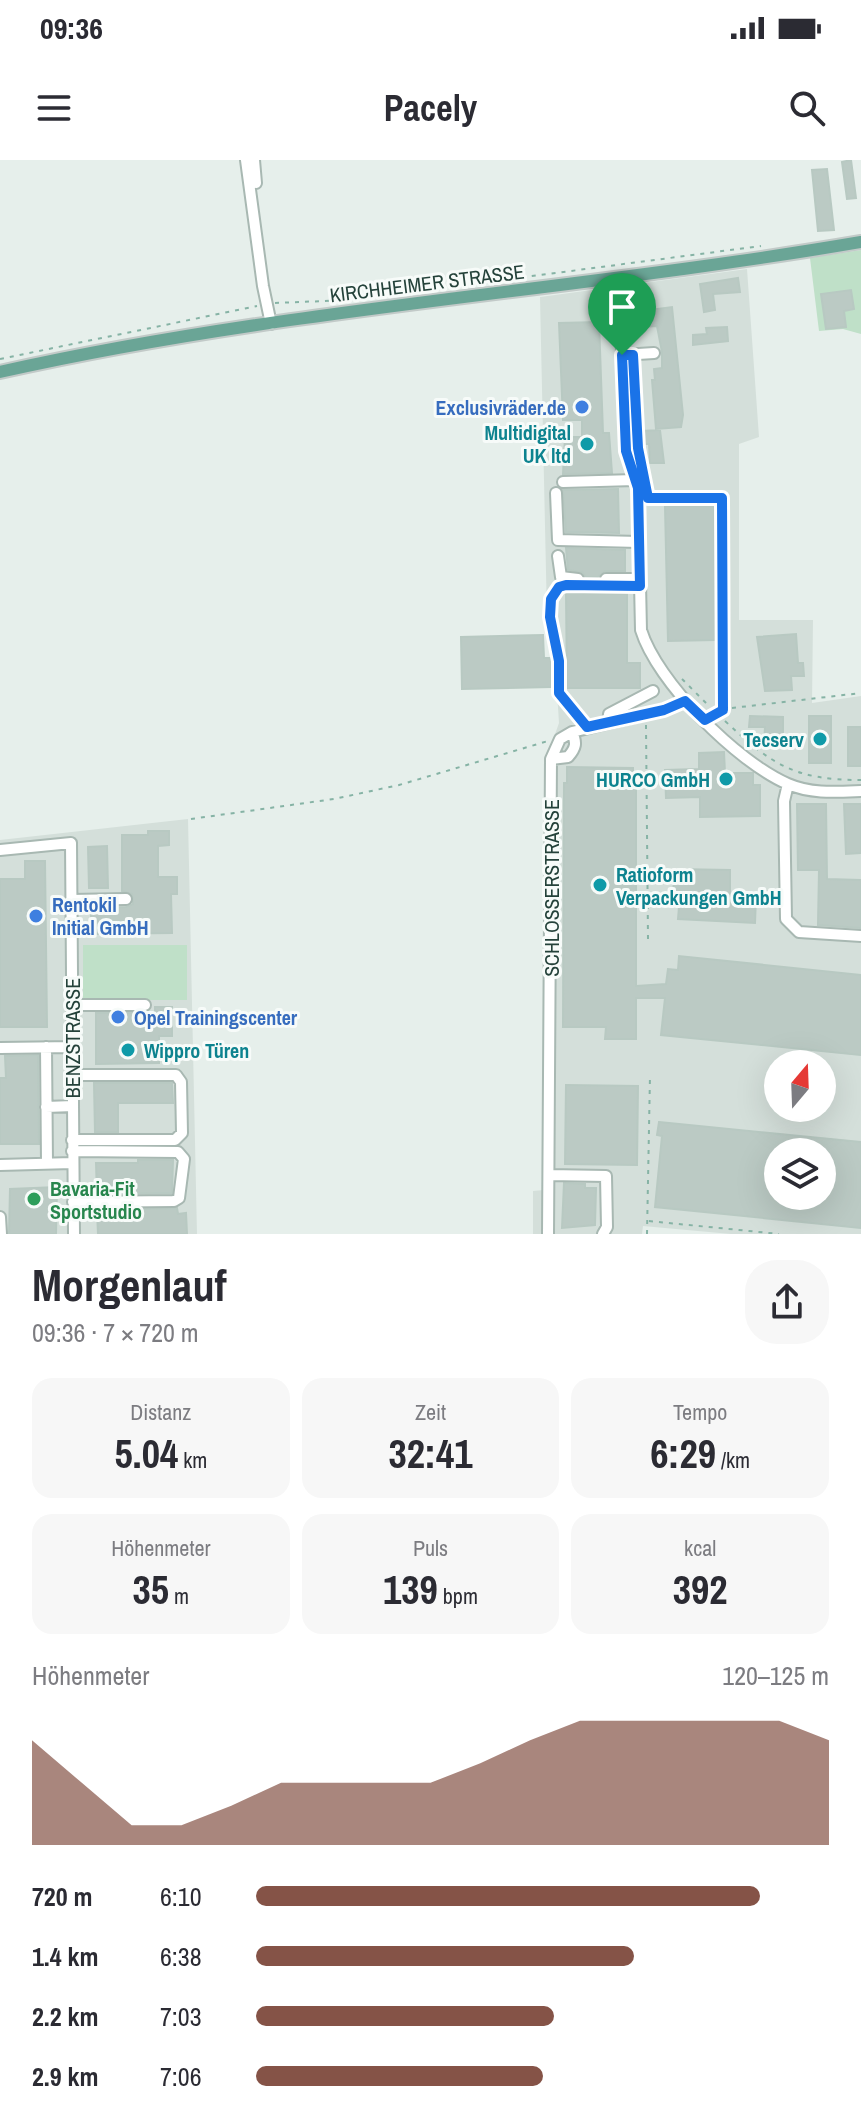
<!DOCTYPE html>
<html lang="de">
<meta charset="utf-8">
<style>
body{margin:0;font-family:"Archivo Narrow",sans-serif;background:#f7f7f7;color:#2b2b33;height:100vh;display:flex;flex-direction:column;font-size:30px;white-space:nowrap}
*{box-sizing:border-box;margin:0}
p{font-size:26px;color:#7c7c81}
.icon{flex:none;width:44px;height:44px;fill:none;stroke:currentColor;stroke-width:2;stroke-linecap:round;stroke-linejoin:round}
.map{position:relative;height:1074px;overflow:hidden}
.details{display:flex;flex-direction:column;background:#fff;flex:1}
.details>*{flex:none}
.needle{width:52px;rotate:19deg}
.fabs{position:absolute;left:764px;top:890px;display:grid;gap:16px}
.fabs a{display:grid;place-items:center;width:72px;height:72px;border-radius:50%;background:#fff;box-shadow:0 8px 32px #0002;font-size:40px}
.pin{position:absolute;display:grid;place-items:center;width:68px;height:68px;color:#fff;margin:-82px -34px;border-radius:50% 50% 50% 0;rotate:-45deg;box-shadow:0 0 8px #0007}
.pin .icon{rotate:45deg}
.round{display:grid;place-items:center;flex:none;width:84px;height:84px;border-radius:32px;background:#f7f7f7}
.overview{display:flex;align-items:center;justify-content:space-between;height:136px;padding:0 32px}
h1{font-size:44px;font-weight:800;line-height:60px}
.metrics{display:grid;grid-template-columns:repeat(3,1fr);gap:12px;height:136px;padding:8px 32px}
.metrics div{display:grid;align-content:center;border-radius:20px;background:#f7f7f7;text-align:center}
.metrics b{font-size:40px;font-weight:800}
.metrics small{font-size:22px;font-weight:400}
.metrics p{font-size:22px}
.chart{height:224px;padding:16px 32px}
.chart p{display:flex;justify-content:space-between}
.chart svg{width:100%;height:144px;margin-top:8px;fill:#855347;opacity:.7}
ul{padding:0 32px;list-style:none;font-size:26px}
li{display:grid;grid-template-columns:128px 96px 1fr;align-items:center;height:60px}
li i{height:20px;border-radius:10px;background:#855347}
.status{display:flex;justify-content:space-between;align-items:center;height:56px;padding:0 40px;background:#fff;direction:ltr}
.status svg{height:22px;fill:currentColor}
header{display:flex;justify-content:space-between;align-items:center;height:104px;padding:0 32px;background:#fff;font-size:36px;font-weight:800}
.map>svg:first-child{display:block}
.built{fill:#d4dfda;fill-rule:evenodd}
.green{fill:#bfe0c8}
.building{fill:#bbcac4;stroke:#b8c9c2;stroke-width:2;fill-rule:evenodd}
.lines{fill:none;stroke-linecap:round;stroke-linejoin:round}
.minor-casing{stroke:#a8b8b2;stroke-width:14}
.major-casing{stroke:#c2cac8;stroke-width:16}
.path{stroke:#86b3a5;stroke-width:2;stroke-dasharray:4 6;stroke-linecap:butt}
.minor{stroke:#fff;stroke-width:10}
.major{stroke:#6aa596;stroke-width:12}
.route-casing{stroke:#fff;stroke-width:16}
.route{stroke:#1a73e8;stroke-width:10}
.shop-dot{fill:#3f7fe0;stroke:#f7fbf9;stroke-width:3}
.culture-dot{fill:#0f9aa8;stroke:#f7fbf9;stroke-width:3}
.leisure-dot{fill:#2e9e5b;stroke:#f7fbf9;stroke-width:3}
.labels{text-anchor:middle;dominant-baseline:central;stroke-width:6;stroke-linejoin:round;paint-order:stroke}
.street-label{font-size:20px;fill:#24423a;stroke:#f7fbf9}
.shop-label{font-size:20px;font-weight:bold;fill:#366cbe;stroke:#f7fbf9;text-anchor:start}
.culture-label{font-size:20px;font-weight:bold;fill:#0d838f;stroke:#f7fbf9;text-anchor:end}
.leisure-label{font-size:20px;font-weight:bold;fill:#27864d;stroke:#f7fbf9;text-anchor:start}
</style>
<div class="status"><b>09:36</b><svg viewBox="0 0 49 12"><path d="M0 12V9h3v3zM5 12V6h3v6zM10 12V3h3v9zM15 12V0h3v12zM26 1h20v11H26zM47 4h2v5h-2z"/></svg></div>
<header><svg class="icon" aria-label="menu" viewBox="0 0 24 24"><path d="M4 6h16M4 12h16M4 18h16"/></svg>Pacely<svg class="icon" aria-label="search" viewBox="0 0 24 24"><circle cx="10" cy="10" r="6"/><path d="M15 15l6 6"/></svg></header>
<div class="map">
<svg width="861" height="1074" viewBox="0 0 861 1074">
<rect width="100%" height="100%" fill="#e6efeb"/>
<path class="built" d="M747,109l12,168 -20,7v176h74l-1,83 49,-7v538h-130l-88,-8 -1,8h-109v-43l11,-1 3,-433 12,-34 -4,-64 -8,-42 -7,-320zM778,904h44v44h-44zM778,992h44v44h-44z
M188,659l9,415h-197v-394z"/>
<path class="green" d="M861,90v84l-18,-5 -24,2 -9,-73z
M83,785h104v55h-104z"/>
<path class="building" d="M851,0l5,38 -9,1 -5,-37z
M827,9l7,61 -16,1 -6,-61z
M738,118l2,14 -27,2 2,16 -11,2 -4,-28z
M851,130l3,19 -10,2 2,16 -20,2 -5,-35z
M672,147l11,108 -2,12 -25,2 -4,-49h3l-1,-11 8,-1v-16l-5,-26 -14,1 -2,-16z
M599,162l4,111h6l3,40 -49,1 2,-37h17v-17h-19l-4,-97z
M727,167l1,14 -35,4v-10l14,-1 -1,-6z
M660,270l4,33h-14l-1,-19h-6l-1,-13z
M618,329l1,44 -53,-1 -3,-42z
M665,346h49l1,134 -47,1z
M566,388l59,2v21h-20l-7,6h-12l-4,-5 -14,-2z
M566,433l61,1v69h13v25h-73z
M796,474l2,29h5l1,13h-13l1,14 -27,1 -8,-54z
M543,475l1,23h6l1,4v25l-89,2 -1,-52z
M750,556l33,1v27l-19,-1 1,-16h-16z
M809,556h22v47h-22z
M848,567h13v39h-13z
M724,592l1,21h28v12h7v31l-60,1v-20l-34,1 -1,-28 34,-1v-16z
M567,607l66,1v15h3v203l30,-2 2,-15 10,1 1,-14 182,19v80l-200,-20 4,-37h-29v41h-31l1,-12h-43l1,-244h3z
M797,644h29l1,75 34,1v48l-43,-3 1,-55h-21z
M844,644h17v49l-15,1z
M148,671h21v14l-11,1v31h19v17h-6l1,39 -81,1v-26l35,-1 7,-3 -1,-10 -10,-3v-56h26z
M107,686l1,42h-19l-1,-41z
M25,701h20l2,166h-47v-148h25z
M674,709l56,1v26l26,1 -1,26 -77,-4 1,-12h-6z
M155,847h17v29h-13v27l-63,1v-51h44v12h15z
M38,895l1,89h-39v-66h6l-1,-22z
M94,923h78l1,20h-55v29h-23z
M566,925l72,1 -1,79 -72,-1z
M659,962l202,20v86l-206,-21 7,-71 -5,-1zM778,992h44v44h-44z
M138,1000h35l-1,33 -75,1 -1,-31h42z
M564,1023l21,1v4h11l-1,37 -33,3z
M57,1027l-1,47h-47l1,-45z
M177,1048l1,6 8,-1 1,21h-89l-1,-24z"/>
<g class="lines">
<g class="minor-casing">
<path id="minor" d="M246,0l17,126 8,38
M254,0l2,23
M619,118l7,173 12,37 3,142c16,52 96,132 147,154 23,10 48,8 73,7
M622,195l32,-2
M563,322l72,-2
M556,333l2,47 81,2
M638,338h84l2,205 -1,7 -18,10
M558,396l3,21 17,2
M606,419h34
M608,562l1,-8 44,-23
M587,567l-28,-34v-32l-9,-44 1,-18 8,-12 7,-2 74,1
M551,599l17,-2c8,-9 9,-14 4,-25
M788,624l-4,17 2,118 13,13 62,4
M0,690l71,-7 3,391
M71,740l55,-1
M72,845h73
M46,887l1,116
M0,888l73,-1
M46,947l27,-1
M72,980h103l7,-7 -1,-51 -5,-7h-103
M72,991l106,1 6,7 -5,39 -5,3 -101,1
M0,1005l72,-2
M549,1015l57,1 1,51 -4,7
M0,1057l1,17
M548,1074l3,-475 9,-20 12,-7 92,-22 21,-9"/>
</g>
<g class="major-casing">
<path id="major" d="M0,212c283,-64 575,-81 861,-130"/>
</g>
<path class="path" d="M502,120l259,-34
M275,143l74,-3
M632,167l1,18
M0,199l257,-53
M634,203l4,85 10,35
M682,519l27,27
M732,548l129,-15
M725,561c47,44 70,59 136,59
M646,565l2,214
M191,659l143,-20 65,-14 149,-44
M649,1061l130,13
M647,1074l3,-159"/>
<use href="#minor" class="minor"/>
<use href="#major" class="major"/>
</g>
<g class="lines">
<g class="route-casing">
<path id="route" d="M622,195h11l5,93 10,50h74l1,212 -18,10 -20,-19 -21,9 -77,17 -28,-34v-32l-9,-44 1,-18 8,-12 7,-2 74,1 -2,-98 -12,-37z"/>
</g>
<use href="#route" class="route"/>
</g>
<g class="shop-dot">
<circle cx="582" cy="247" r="8"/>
<circle cx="36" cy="756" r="8"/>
<circle cx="118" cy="857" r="8"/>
</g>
<g class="culture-dot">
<circle cx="587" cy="284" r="8"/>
<circle cx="820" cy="579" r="8"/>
<circle cx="726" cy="619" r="8"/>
<circle cx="600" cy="725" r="8"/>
<circle cx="128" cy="890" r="8"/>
</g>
<circle class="leisure-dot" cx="34" cy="1039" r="8"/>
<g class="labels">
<g class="street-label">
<text transform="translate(427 123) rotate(-7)">KIRCHHEIMER STRASSE</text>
<text transform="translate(551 728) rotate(-90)">SCHLOSSERSTRASSE</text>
<text transform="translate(72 878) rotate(-90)">BENZSTRASSE</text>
</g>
<g class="shop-label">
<text x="566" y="247" text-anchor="end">Exclusivräder.de</text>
<text x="52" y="744">Rentokil<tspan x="52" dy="23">Initial GmbH</tspan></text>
<text x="134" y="857">Opel Trainingscenter</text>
</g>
<g class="culture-label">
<text x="571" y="272">Multidigital<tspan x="571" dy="23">UK ltd</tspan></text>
<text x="804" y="579">Tecserv</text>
<text x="710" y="619">HURCO GmbH</text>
<text x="616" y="714" text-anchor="start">Ratioform<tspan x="616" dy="23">Verpackungen GmbH</tspan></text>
<text x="144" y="890" text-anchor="start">Wippro Türen</text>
</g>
<g class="leisure-label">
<text x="50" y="1028">Bavaria-Fit<tspan x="50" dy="23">Sportstudio</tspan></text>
</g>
</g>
</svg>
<div class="fabs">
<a><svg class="needle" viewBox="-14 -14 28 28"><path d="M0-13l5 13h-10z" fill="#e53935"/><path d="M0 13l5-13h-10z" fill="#7c7c81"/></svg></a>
<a><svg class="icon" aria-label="layers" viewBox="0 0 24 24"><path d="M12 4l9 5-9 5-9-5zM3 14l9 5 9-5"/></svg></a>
</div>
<div class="pin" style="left:622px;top:195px;background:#1e9e55"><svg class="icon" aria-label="arrive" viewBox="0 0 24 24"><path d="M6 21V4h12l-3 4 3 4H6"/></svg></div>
</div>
<section class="details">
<div class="overview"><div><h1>Morgenlauf</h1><p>09:36 · 7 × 720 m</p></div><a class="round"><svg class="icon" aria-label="share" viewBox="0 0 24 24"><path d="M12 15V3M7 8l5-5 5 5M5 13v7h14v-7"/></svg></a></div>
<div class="metrics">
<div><p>Distanz</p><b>5.04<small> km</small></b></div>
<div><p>Zeit</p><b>32:41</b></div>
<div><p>Tempo</p><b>6:29<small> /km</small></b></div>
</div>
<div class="metrics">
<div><p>Höhenmeter</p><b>35<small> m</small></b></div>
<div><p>Puls</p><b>139<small> bpm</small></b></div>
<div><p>kcal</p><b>392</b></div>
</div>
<div class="chart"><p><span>Höhenmeter</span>120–125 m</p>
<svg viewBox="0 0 160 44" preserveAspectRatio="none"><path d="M0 44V12L10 25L20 38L30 38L40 32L50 25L60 25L70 25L80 25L90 19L100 12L110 6L120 6L130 6L140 6L150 6L160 12V44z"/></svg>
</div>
<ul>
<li><b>720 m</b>6:10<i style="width:88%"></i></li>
<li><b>1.4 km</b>6:38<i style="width:66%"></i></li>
<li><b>2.2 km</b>7:03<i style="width:52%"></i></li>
<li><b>2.9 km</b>7:06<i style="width:50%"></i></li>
</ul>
</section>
